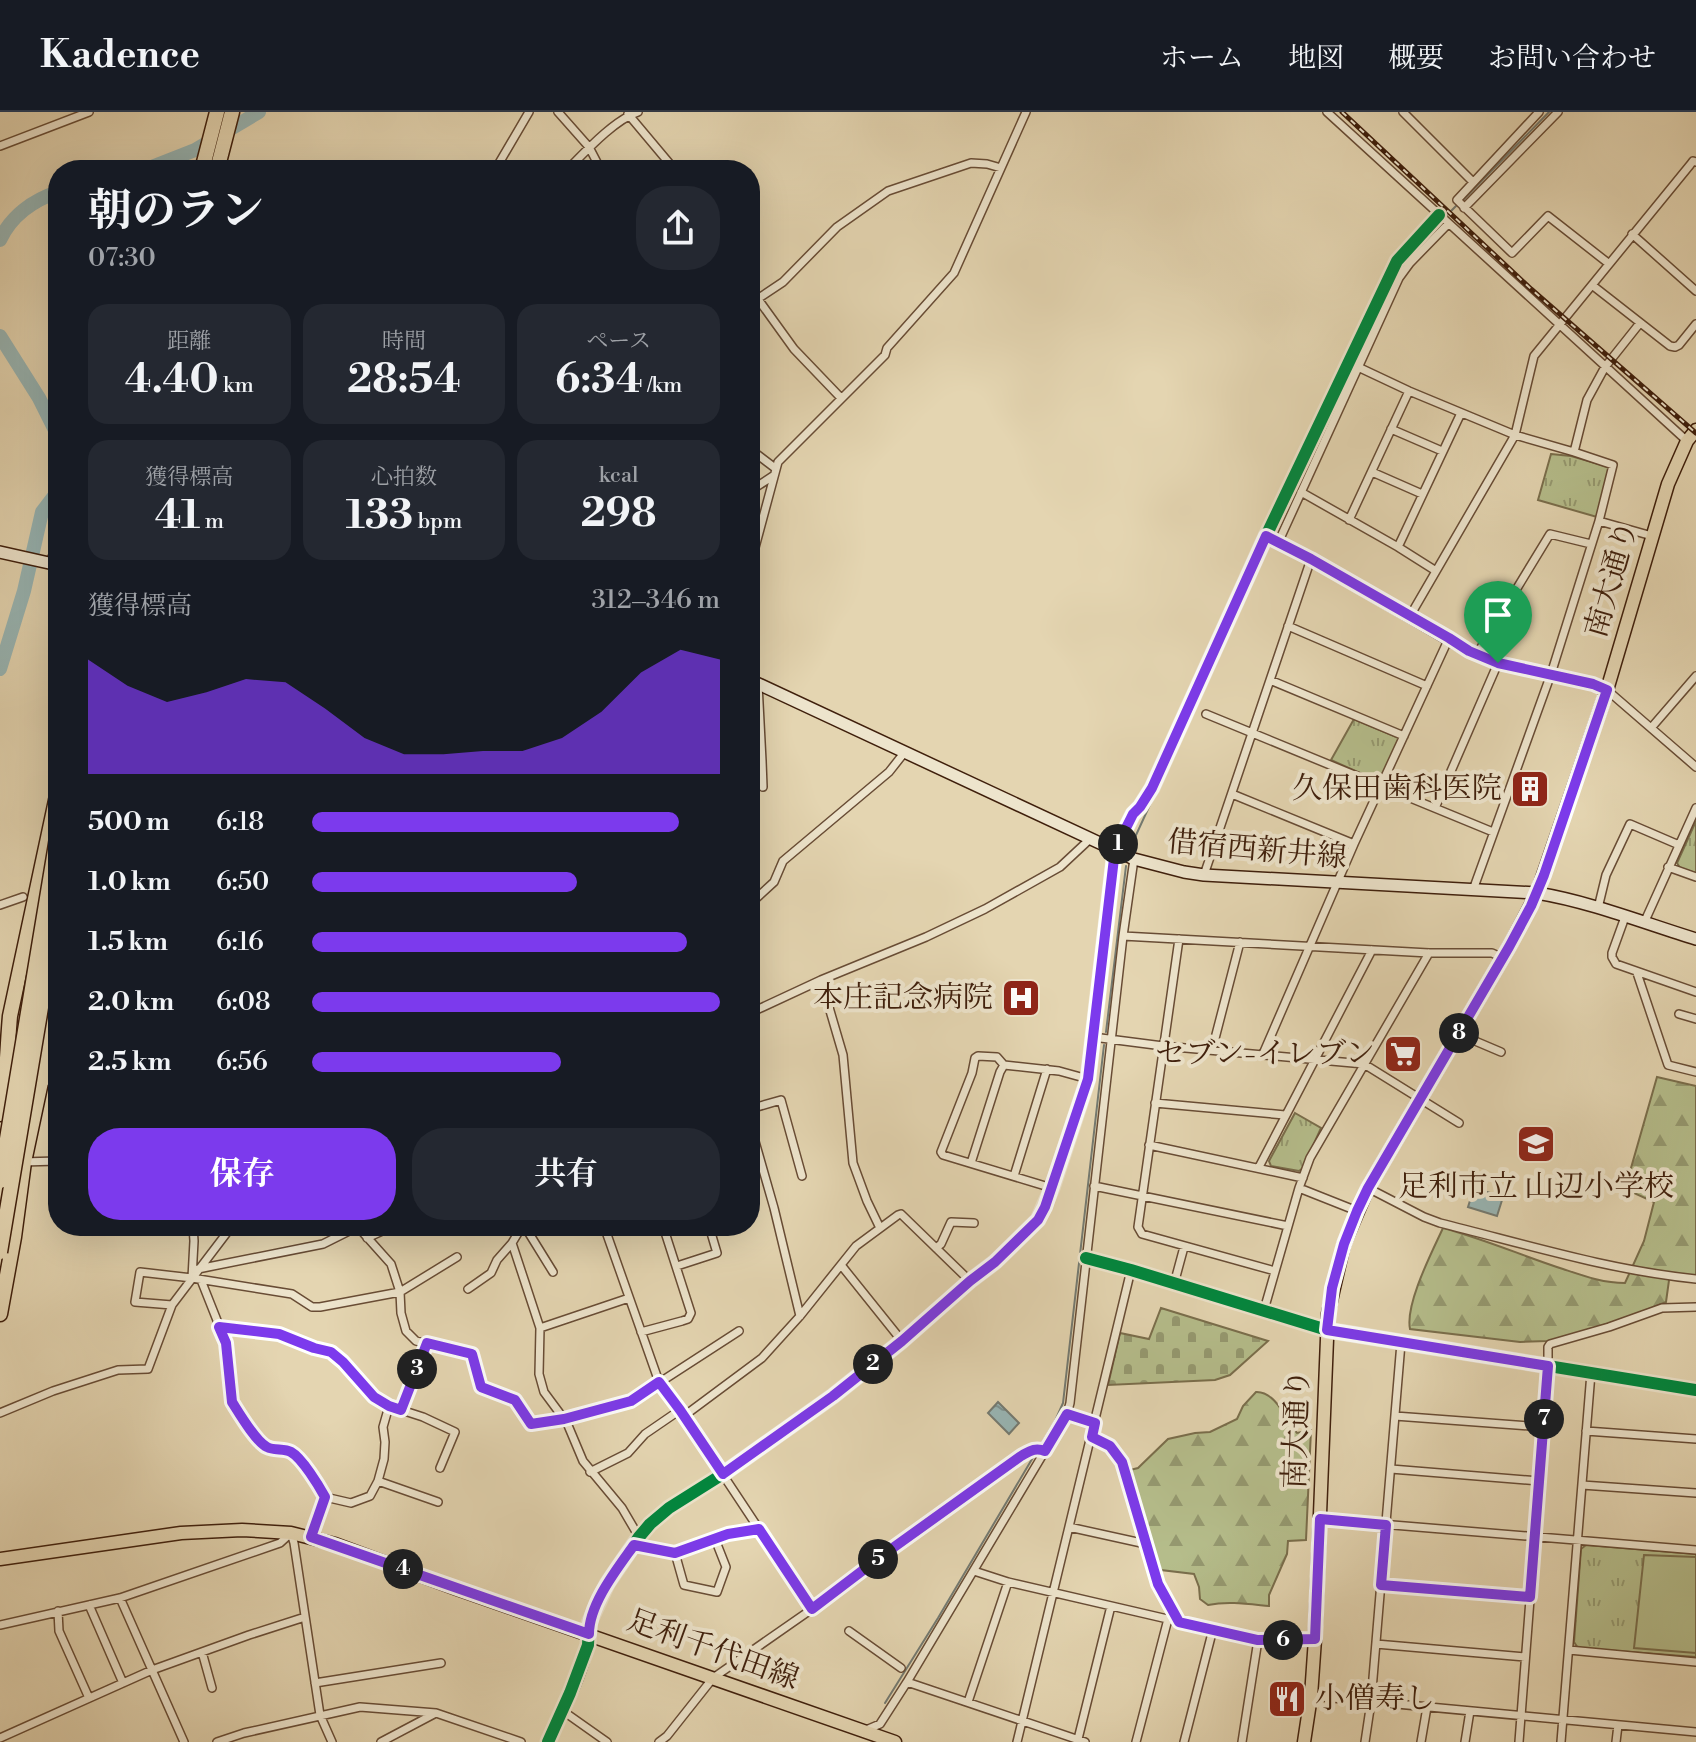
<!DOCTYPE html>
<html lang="ja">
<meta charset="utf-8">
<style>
body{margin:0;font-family:"Libre Bodoni","Noto Serif JP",serif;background:#242831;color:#f1f3f6;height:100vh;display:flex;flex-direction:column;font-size:30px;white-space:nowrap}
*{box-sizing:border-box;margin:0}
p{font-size:26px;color:#9ea1a6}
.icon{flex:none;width:44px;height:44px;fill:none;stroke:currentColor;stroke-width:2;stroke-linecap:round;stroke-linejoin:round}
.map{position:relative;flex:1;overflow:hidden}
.panel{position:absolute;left:48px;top:48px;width:712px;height:1076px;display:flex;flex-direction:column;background:#171b24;border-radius:32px;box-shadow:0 8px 32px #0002}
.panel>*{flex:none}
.pin{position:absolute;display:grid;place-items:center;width:68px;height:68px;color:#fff;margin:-82px -34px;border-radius:50% 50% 50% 0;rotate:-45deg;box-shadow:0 0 8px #0007}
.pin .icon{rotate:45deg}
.km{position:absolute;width:40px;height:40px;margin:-20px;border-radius:50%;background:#222;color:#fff;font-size:22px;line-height:40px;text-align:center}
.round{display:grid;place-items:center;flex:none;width:84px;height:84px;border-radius:32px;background:#242831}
.overview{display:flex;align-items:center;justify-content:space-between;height:136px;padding:0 40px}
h1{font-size:44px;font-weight:700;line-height:60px}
.figures{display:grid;grid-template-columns:repeat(3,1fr);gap:12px;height:136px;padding:8px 40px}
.figures div{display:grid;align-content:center;border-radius:20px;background:#242831;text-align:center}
.figures b{font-size:40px;font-weight:700}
.figures small{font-size:22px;font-weight:400}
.figures p{font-size:22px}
.chart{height:224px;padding:16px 40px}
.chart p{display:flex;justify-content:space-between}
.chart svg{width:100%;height:144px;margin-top:8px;fill:#7c3aed;opacity:.7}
.button{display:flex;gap:16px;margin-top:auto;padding:16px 40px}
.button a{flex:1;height:92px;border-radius:32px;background:#7c3aed;color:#fff;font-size:32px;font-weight:700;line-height:92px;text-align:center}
.button a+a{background:#242831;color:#f1f3f6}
ul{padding:0 40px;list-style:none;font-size:26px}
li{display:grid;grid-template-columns:128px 96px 1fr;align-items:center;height:60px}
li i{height:20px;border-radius:10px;background:#7c3aed}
header{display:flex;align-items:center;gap:48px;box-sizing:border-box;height:112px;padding:0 40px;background:#171b24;border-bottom:2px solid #363941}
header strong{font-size:38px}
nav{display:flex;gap:44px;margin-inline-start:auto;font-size:28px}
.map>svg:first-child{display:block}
.forest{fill:url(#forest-firs);stroke:#7a6e4c;stroke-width:2}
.cemetery{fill:url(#cemetery-stones);stroke:#7a6e4c;stroke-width:2}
.park{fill:url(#park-tufts);stroke:#7a6e4c;stroke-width:2}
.pitch{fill:#b5bd8b;stroke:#7a6e4c;stroke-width:2}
.water{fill:url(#water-ripples);stroke:#747a71;stroke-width:2}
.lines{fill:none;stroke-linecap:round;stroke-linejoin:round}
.stream{stroke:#747a71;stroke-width:2}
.river{stroke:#98b6b5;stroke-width:14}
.street-casing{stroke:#684c35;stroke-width:10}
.secondary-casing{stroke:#3f1f0c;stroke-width:14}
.primary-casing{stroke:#3f1f0c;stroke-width:15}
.highway-casing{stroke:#3f1f0c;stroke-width:17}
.street{stroke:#ede4cc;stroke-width:7}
.secondary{stroke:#ede4cc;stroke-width:11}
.primary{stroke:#e4d5b1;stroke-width:12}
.highway{stroke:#e4d5b1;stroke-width:14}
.rail-casing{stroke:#3f1f0c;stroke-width:5}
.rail{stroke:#ede4cc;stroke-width:2;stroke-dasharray:6;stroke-linecap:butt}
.highway-bridge-casing{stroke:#3f1f0c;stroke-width:17;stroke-linecap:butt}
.highway-bridge{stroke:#e4d5b1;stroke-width:14}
.cycleway-casing{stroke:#ede4cc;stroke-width:17}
.cycleway{stroke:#00873e;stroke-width:12}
.route-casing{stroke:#fff;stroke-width:16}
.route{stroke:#7c3aed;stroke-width:10}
.labels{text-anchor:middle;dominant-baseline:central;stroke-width:8;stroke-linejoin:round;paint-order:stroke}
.street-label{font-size:30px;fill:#3f1f0c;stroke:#ede4cc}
.poi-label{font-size:30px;fill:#3f1f0c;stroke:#ede4cc;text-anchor:end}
</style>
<header>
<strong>Kadence</strong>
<nav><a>ホーム</a><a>地図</a><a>概要</a><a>お問い合わせ</a></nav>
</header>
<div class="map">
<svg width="1696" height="1630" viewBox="0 0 1696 1630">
<defs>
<pattern id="forest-firs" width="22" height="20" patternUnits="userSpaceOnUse" patternTransform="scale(2)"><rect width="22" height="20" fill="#b5bd8b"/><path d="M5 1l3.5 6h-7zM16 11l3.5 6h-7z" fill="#959970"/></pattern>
<pattern id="cemetery-stones" width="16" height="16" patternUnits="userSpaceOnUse" patternTransform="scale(2)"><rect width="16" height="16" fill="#b5bd8b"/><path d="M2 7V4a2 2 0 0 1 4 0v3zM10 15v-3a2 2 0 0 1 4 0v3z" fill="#959970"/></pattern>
<pattern id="park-tufts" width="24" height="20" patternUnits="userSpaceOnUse" patternTransform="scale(2)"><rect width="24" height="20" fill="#b5bd8b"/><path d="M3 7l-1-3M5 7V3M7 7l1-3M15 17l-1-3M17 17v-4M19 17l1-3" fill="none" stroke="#959970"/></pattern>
<pattern id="water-ripples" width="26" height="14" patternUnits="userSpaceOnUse" patternTransform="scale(2)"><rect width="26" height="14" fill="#98b6b5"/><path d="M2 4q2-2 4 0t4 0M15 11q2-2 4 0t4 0" fill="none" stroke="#7d9392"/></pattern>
</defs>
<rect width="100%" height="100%" fill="#e4d5b1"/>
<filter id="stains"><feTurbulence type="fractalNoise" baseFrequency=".0025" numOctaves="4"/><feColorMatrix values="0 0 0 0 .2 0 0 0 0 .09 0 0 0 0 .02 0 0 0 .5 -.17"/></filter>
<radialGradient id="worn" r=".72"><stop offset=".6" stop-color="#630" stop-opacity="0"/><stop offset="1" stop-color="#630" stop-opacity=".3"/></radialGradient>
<path class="forest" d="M1657,965l39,9v190l-26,-3 -4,29 -31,13 -75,24 -13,2 -27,1 -110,-13c-5,-25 22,-77 33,-101 41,11 80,28 120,41 21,7 40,14 62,14l19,-42 10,-39 -29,-13z
M1256,1280c19,-1 30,27 41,41l14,-3 -5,110 -18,1 -1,13 -18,41v11c-21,-2 -41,-5 -61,-1l-8,-6 -1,-12 -5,-13 -33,-4 -11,-25 -20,-75 8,-2 30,-29 27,-6 15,-1 27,-13 6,-13z"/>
<path class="cemetery" d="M1161,1196l107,33 -38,34 -15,5 -107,5 12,-52 29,6z"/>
<path class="park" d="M1551,342l20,2 38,11 -12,50 -59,-17z
M1354,607l45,19 -19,44 -49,-22z
M1696,709v52l-16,-5 -3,-5z
M1295,1001l26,15 -18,40 -4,3 -28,-5 -2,-5z
M1586,1433l110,9v103l-118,-9 -4,-6 7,-93z"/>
<path class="pitch" d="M1644,1443l52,2v96l-62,-5z"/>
<path class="water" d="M1474,1076l29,9 -6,19 -29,-9z
M998,1290l21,21 -10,11 -21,-21z"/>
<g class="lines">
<path class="stream" d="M1463,88l86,-88
M1446,104l10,-10
M1276,420l124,-266 39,-43
M1135,706l13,-11
M1124,732l8,-20
M1131,734l137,-298
M53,885l2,-10 3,-3
M1098,918l20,-168
M1106,920l20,-166
M1042,1331l13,-22 8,-18 41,-358
M885,1591l53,-85 97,-164"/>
<path class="river" d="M144,58l51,-20 64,-38
M0,128c11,-24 33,-40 58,-48
M0,224l39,62 19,38
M0,557l24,-78 18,-79 16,-21"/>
<g class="street-casing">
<path id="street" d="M558,0l31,35 12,23
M1327,0l360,329
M1403,0l70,70
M1539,0l-82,88 55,53 36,-37 60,47
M628,2l47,56
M0,34l89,-34
M495,58l34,-58
M567,58c18,-18 47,-50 71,-58
M1464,96l94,-96
M1632,122l64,57
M1592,173l78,61 5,1 4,-2 17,-21
M750,176l44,61 47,49
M750,192l33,-22 54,-55 51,-36 83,-28 16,1 14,4
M1358,255l51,24 106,44 19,-79 156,-191 3,-4 3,1
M1391,317l51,22
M750,337l25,19
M1574,340l39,13 -14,56 53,15
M1372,360l50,22
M750,379l23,-15
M1301,380l97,55 38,24
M1349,408l60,-129
M1278,431l121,-265 11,-15 38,-39
M1398,435l63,-134
M50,451l2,-6 6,-4
M750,454l28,-104 107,-107 2,-7 67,-75 72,-161
M1410,504l105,-181 59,17 13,-52 18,-33 35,-44
M1288,514l139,60
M1477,542l73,-120 41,10
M1270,568l134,56
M1607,578l89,77
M1206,602l287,118
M1651,616l45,-52
M762,649l1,26
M750,659l12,-10 -4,-77
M1232,682l122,50
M1435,696l63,-145
M1668,755l28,10
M1204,763l107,-316
M1473,778l78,-216 48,-153
M750,792l24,-22 9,-21 106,-89 15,-19
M0,793l23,-8
M1598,796l8,-33 24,-51 49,21
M1625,805l-13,36v4l4,7 80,28
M1644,811l52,-115
M1123,824l306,17h63l11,5
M1179,827l-41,288 4,7 133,37
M1637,861l31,92 28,7
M821,868l22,75 10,108 14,38 13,27
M750,901l71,-33 105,-43 59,-28 75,-42 30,-28
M1679,902l17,5
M1460,920l8,6 33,14
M1093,925l70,9 201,18 95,59
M1212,938l28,-108
M1263,942l91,-210 95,-206
M42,971l16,-6
M1155,991l130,12
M750,997l31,-9 21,76
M750,1012l24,84 26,108
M1149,1033l154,33
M22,1050l36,-1
M971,1051l29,-91 4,-7
M1259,1055l113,-217
M1014,1064l33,-107
M1094,1074l194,40
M1052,1076l-109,-33 -2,-3 31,-79 3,-15 3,-2 19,1 7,8 55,6 29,8
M1299,1076l58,23
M1368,1076l56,29 16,6c85,21 168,47 256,56
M193,1114l1,15 -2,37 100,16 20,13h8l80,-15 57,-35
M357,1114l34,38 9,28 1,21 5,18 10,10 56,13 9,33 34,13 16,24 33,-5 67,-18 108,-70
M521,1114v2l-9,15 28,85 -1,46 5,18 23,31 16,38 39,47 17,29
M604,1114l55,156 21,28 132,199
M521,1116l6,2 26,42
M367,1126l26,-12
M936,1136l5,-4 10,-22 23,1
M841,1153l61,76
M677,1154l40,-13 -8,-27
M198,1157l125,-25 34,-17
M201,1168l25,63 6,59 28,39 7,6 19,3 14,8 25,39 26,6 19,-7 8,-15 6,-22 1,-17 -2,-15 6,-21
M1174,1172l10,-37
M468,1177l23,-16 6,-13 15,-17
M172,1193l-37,-3 5,-30 52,6
M1264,1198l35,-122 11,-30 119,-205
M219,1215l60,7 35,14 17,4 12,10 31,35 15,9 34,11 32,15 -15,36
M540,1216l89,-30
M641,1220l41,-11 6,-2 3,-6 -28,-87
M401,1298l26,-67
M0,1301l53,-22 65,-21 30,-1 24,-64 60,-79
M1067,1302l28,9
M684,1304l78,-58 38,-42 56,-70 42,-31 3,-1 69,67
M1395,1304l149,11
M1586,1319l110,8
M1092,1325l18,9 12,16 36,122 21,38
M1391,1357l148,12
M590,1360l38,-19 17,-19 35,-24
M378,1369l60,21
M1582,1373l114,8
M1320,1407l376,31
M1069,1415l77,17
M311,1425l14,-40
M634,1433l41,8 53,-19 31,-5
M675,1441l9,32 33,7 9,-25 -11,-28
M974,1459l34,11 250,58 57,-1
M1381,1473l149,12
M120,1486l64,144
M89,1493l34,78
M58,1499l1,20 30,67
M0,1513l120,-27 160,-55 11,-10 3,10 26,172 12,27
M849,1519l52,37
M589,1522c0,-33 46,-96 70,-119l174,-119 69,-55 68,-60 25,-19 43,-42 14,-32 36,-109 27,-229 18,-36 7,-7 12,-19 114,-252 131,-275 42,-46
M1376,1532l149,13
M1569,1538l127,12
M202,1540l10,36
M907,1570l178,60
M315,1571l126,-20
M1311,1584l385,36
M968,1590l40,-120
M563,1599l44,31
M866,1618l14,-6 27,-42 160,-268 3,-11 53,-467 11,-77
M0,1626l152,-68 97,-35 56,-18
M1078,1627l33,-133
M217,1630l27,-9 116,-26 76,6 85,29
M381,1630l53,-28
M659,1630l8,-6 46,-58 99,-69 71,-54 138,-99 11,-7 13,2
M1017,1630l114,-472
M1136,1630l32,-123
M1184,1630l29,-113
M1242,1630l16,-102
M1365,1630l6,-40 30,-359
M1421,1630l6,-35
M1465,1630l5,-31
M1519,1630l29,-376v-19l2,-3 59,-17 53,-19 34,-1
M1561,1630l30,-369
M1616,1630l2,-17"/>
</g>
<g class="secondary-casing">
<path id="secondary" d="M1266,424l45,23 158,92 29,12 95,21 14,6
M0,440l58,13
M750,568l384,179 50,13 20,3 333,18c54,9 107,30 159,46
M1086,1146l45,12 196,60 369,60
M548,1630c14,-29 38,-76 41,-108"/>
</g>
<g class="primary-casing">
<path id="primary" d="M0,1447l181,-26 61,-3 49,3 44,11 119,44 441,154
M1304,1630l7,-46 4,-57 13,-325 16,-70 24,-56 141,-241 28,-54 70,-203 61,-206 19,-43 9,-11"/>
</g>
<g class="highway-casing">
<path id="highway" d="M202,58l15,-58
M217,58l15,-58
M0,1002c7,-32 7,-65 10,-98l48,-225
M0,1202l14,-77 10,-75 34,-160"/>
</g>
<use href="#street" class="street"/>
<use href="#secondary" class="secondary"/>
<use href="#primary" class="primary"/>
<use href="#highway" class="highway"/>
<g class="rail-casing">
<path id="rail" d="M1342,0l189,177 165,144"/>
</g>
<use href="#rail" class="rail"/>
<g class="highway-bridge-casing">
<path id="highway-bridge" d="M0,1069l58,-349
M0,1140l58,-346"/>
</g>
<use href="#highway-bridge" class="highway-bridge"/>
<g class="cycleway-casing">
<path id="cycleway" d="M1086,1146l45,12 196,60 369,60
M548,1630l22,-49 18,-48 1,-22 18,-39 32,-47 11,-13 19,-16 54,-34 110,-78 69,-55 68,-60 25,-19 43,-42 14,-32 36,-109 27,-229 18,-36 7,-7 12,-19 114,-252 131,-275 42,-46"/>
</g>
<use href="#cycleway" class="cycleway"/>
</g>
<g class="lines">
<g class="route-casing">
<path id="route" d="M1266,424l45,23 138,79 20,13 29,12 95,21 14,6 -63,185 -13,31 -22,41 -141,241 -11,23 -13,33 -12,44 -5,42 221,36 -18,231 -149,-12 5,-60 -66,-6 -5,120 -57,1 -79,-18 -21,-38 -36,-122 -12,-16 -18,-9 3,-14 -28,-9 -22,37c-10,-4 -15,0 -24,5l-138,99 -71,54 -53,-80 -31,5 -53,19 -41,-8c-17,24 -45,59 -45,89l-278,-97 14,-40c-6,-11 -23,-39 -34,-45 -7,-4 -17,-1 -24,-5 -11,-5 -28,-34 -35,-45l-6,-59 -7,-16 60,7 35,14 17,4 12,10 31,35 15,9 12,4 26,-67 45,11 9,33 34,13 16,24 33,-5 67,-18 28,-19 21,28 43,64 110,-78 69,-55 68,-60 25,-19 43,-42 7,-13 43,-128 27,-229 18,-36 7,-7 12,-19z"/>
</g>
<use href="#route" class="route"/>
</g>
<defs>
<g id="building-square" transform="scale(2)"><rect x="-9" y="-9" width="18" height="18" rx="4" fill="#8f2418" stroke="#ede4cc"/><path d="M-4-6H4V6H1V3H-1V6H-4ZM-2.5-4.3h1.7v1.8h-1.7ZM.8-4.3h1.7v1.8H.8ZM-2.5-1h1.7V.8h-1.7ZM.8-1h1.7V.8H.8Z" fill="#fff"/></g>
<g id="hospital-square" transform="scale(2)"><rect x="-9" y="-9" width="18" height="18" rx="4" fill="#8f2418" stroke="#ede4cc"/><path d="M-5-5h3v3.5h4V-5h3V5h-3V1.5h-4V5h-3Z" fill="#fff"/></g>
<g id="supermarket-square" transform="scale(2)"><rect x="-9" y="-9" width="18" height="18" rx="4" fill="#8f2418" stroke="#ede4cc"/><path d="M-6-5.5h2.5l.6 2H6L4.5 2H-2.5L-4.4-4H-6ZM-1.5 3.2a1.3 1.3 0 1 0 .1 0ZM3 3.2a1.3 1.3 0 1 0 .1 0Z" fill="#fff"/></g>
<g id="school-square" transform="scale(2)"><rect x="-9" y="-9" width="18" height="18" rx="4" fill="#8f2418" stroke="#ede4cc"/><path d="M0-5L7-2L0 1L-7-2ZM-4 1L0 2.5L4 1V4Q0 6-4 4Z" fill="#fff"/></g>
<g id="restaurant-square" transform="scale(2)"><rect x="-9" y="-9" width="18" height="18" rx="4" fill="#8f2418" stroke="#ede4cc"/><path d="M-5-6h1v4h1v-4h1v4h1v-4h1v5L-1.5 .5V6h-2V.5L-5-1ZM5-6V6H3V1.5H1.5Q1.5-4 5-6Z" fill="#fff"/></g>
</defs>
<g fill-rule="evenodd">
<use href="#building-square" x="1530" y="677"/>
<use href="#hospital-square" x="1021" y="886"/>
<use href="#supermarket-square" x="1403" y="942"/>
<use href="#school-square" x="1536" y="1032"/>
<use href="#restaurant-square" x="1287" y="1587"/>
</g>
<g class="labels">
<g class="street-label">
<text transform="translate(1612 467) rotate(-74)">南大通り</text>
<text transform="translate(1257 738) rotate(5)">借宿西新井線</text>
<text transform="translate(1297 1317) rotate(-88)">南大通り</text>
<text transform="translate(713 1538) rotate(20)">足利千代田線</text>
</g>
<g class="poi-label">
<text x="1502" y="677">久保田歯科医院</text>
<text x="993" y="886">本庄記念病院</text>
<text x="1375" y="942">セブン-イレブン</text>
<text x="1536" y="1075" text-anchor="middle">足利市立 山辺小学校</text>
<text x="1315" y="1587" text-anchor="start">小僧寿し</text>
</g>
</g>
<rect width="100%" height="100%" filter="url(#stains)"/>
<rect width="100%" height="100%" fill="url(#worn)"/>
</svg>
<div class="pin" style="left:1498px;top:551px;background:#1e9e55"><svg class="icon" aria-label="arrive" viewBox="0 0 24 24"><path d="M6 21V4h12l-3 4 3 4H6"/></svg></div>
<b class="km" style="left:1118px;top:732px">1</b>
<b class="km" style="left:873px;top:1252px">2</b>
<b class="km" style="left:417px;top:1257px">3</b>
<b class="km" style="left:403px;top:1457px">4</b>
<b class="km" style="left:878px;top:1447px">5</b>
<b class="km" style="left:1283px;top:1528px">6</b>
<b class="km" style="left:1544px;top:1307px">7</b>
<b class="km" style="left:1459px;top:921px">8</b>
<section class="panel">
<div class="overview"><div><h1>朝のラン</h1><p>07:30</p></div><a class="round"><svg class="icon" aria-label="share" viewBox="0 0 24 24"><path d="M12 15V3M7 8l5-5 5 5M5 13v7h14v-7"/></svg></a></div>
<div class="figures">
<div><p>距離</p><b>4.40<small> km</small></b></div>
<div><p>時間</p><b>28:54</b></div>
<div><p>ペース</p><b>6:34<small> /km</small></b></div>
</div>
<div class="figures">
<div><p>獲得標高</p><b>41<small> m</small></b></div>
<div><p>心拍数</p><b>133<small> bpm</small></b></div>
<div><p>kcal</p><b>298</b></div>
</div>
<div class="chart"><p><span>獲得標高</span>312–346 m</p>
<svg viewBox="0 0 160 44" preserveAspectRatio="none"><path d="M0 44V9L10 17L20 22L30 19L40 15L50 16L60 24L70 33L80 38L90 38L100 37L110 37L120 33L130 25L140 13L150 6L160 9V44z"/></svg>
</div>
<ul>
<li><b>500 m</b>6:18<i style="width:90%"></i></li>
<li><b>1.0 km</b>6:50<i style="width:65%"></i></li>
<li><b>1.5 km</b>6:16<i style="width:92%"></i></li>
<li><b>2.0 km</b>6:08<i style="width:100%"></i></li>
<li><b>2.5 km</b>6:56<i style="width:61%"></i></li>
</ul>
<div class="button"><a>保存</a><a>共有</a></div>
</section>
</div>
